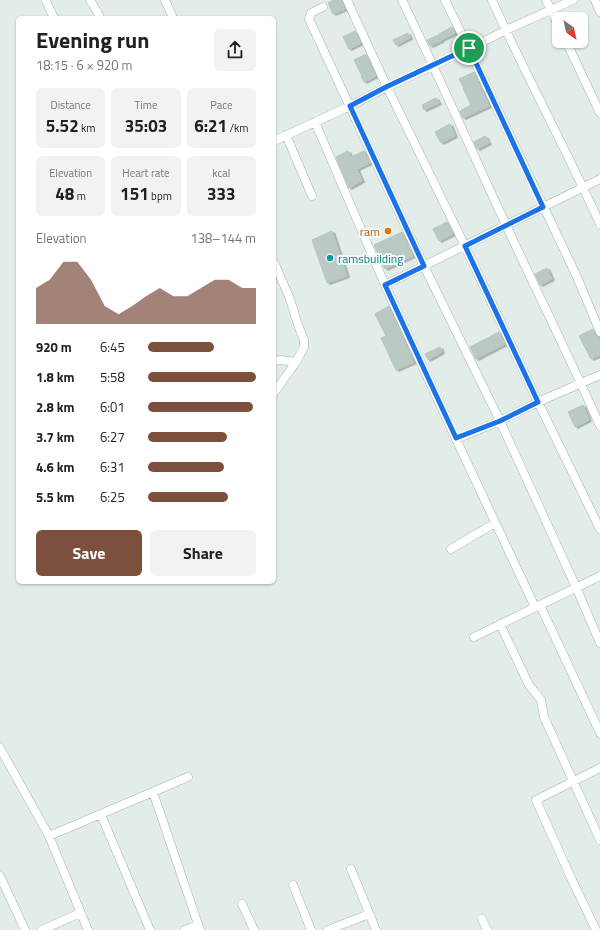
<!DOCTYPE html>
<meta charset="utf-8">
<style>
body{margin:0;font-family:"Titillium Web",sans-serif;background:#f2f2f2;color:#202124;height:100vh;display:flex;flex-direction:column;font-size:15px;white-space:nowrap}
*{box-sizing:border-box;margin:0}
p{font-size:13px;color:#757577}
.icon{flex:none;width:22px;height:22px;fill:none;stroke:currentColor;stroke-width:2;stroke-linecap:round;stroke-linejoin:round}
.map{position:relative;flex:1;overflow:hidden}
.sheet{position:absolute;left:16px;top:16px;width:260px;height:568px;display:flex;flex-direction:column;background:#fff;border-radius:6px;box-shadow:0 1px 3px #0004}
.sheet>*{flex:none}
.needle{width:26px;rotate:147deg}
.fabs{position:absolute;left:552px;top:12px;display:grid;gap:8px}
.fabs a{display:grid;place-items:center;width:36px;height:36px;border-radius:6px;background:#fff;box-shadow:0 1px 3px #0004;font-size:20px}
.pin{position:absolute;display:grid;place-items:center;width:34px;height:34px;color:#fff;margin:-17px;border:2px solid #fff;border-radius:50%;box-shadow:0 1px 4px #0007}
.round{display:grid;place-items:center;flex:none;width:42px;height:42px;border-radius:6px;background:#f2f2f2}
.head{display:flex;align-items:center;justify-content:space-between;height:68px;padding:0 20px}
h1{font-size:22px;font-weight:700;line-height:30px}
.metrics{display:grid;grid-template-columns:repeat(3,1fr);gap:6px;height:68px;padding:4px 20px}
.metrics div{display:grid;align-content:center;border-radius:6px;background:#f2f2f2;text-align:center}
.metrics b{font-size:17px;font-weight:700}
.metrics small{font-size:11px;font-weight:400}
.metrics p{font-size:11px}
.chart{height:112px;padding:8px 20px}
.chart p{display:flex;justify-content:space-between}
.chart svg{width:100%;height:72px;margin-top:4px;fill:#7d503e;opacity:.7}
.action{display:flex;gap:8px;margin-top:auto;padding:8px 20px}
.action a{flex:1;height:46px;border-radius:6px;background:#7d503e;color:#fff;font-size:16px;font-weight:700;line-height:46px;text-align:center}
.action a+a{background:#f2f2f2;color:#202124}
ul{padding:0 20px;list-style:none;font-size:13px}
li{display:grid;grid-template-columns:64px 48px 1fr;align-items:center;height:30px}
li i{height:10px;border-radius:5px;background:#7d503e}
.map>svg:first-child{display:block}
.building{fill:#bac9c4;stroke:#b5c5bf;filter:url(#shadow)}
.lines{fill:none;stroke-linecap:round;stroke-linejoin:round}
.minor-casing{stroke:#a5b4af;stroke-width:9}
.minor{stroke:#fff;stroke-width:8}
.route-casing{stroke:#fff;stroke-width:8}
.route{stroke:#1a73e8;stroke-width:5}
.food-dot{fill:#e8710a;stroke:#f2f8f6;stroke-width:1.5}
.culture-dot{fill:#0f9aa8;stroke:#f2f8f6;stroke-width:1.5}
.labels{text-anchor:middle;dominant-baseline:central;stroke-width:4;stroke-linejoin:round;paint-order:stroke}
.food-label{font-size:12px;fill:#c56008;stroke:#f2f8f6;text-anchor:end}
.culture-label{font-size:12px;fill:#0d838f;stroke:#f2f8f6;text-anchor:start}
</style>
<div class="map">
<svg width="600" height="930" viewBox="0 0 600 930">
<defs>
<filter id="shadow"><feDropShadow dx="2.5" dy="1.5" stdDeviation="0" flood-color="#0004"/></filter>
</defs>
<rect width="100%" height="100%" fill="#e2ece8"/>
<path class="building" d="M333,0h9l3,9 -12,5 -5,-11z
M452,27l3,6 -14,7 -2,-6z
M355,31l6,12 -12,6 -6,-12z
M408,33l2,5 -14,7 -3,-5z
M438,35l3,6 -11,5 -3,-6z
M366,54l10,22 -12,6 -3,-6h1l-8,-16z
M474,72l15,34 -26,12 -3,-7 11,-6 -8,-17h1l-5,-9z
M436,98l3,5 -15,7 -2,-5z
M450,124l5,12 -14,7 -6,-11z
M485,136l4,7 -12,6 -3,-7z
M348,151l3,6 13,-6 6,12 -13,6 5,12 -13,7 -13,-31z
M447,222l6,12 -14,7 -6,-12z
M332,231l15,45 -20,7 -15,-43z
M402,232l11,24 -28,13 -11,-24z
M547,268l5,11 -12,6 -5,-11z
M389,306l25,56 -18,8 -15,-32 5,-2 -11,-22z
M593,329l7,13v13l-9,4 -12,-23z
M499,332l6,12 -29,15 -6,-12z
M440,347l2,5 -14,8 -3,-6z
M583,405l6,15 -14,7 -7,-15z"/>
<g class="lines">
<g class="minor-casing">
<path id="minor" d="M90,0l9,15
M165,0l8,18
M347,0l40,87 78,159 73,156 62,127
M402,0c36,74 69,150 104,225 31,67 64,133 94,201
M445,0l24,49 108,228 23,55
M492,0c34,76 74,149 108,224
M546,0l13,27
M595,0l5,12
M46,1l8,17
M323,7l-12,6 -2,6 115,247 76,155 76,166 24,56
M566,41l34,72
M315,122l70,163
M286,135l26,61
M274,141l76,-35 37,-19 82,-38 37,-19 67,-30
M274,262l16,37 8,26 6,15v7l-8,15 -22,31
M274,361l7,-1 15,2
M456,439l44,-18 38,-19 62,-27
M451,549l44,-26
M540,605l60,128
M535,607l-79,-168 -71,-154 215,-106
M500,624l29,61 12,15 3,17 56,123
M474,637l126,-61
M0,748l49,88 39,94
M153,792l47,138
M101,815l49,115
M49,836l139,-59
M351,869l25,61
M0,876l25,54
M293,885l18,45
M242,904l12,26
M482,919l5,11
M42,930l38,-17
M185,930l13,-5
M328,930l41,-16
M596,930l-24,-50 -36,-80 64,-32"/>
</g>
<use href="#minor" class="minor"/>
</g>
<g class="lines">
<g class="route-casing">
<path id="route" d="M469,48l74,159 -78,39 73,156 -38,19 -44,17 -71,-153 39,-19 -74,-160 36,-19z"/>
</g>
<use href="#route" class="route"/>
</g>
<circle class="food-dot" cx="388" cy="231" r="4"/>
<circle class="culture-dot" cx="330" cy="258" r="4"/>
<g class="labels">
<g class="food-label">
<text x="380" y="231">ram</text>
</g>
<g class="culture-label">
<text x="338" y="258">ramsbuilding</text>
</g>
</g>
</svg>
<div class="fabs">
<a><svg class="needle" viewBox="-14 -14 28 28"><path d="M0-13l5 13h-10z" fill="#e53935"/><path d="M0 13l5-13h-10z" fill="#757577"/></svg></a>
</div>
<div class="pin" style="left:469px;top:48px;background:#1e9e55"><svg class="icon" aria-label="arrive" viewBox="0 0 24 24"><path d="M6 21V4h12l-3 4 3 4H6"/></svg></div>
<section class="sheet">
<div class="head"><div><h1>Evening run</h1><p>18:15 · 6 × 920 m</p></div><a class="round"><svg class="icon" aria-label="share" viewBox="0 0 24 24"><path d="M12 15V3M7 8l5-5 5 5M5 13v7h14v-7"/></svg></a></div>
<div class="metrics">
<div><p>Distance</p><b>5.52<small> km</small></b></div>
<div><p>Time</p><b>35:03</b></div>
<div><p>Pace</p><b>6:21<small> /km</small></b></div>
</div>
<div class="metrics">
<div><p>Elevation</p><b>48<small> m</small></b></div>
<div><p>Heart rate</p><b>151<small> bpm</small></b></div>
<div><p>kcal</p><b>333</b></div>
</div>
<div class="chart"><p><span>Elevation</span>138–144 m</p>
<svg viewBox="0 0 160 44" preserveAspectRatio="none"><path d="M0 44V22L10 17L20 6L30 6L40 17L50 33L60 38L70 33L80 27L90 22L100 27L110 27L120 22L130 17L140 17L150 22L160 22V44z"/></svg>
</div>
<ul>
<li><b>920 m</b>6:45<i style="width:61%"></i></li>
<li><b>1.8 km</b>5:58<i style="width:100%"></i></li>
<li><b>2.8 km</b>6:01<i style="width:97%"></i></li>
<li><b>3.7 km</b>6:27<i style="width:73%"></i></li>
<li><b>4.6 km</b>6:31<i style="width:70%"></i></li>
<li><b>5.5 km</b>6:25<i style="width:74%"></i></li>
</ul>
<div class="action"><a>Save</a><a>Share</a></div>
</section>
</div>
